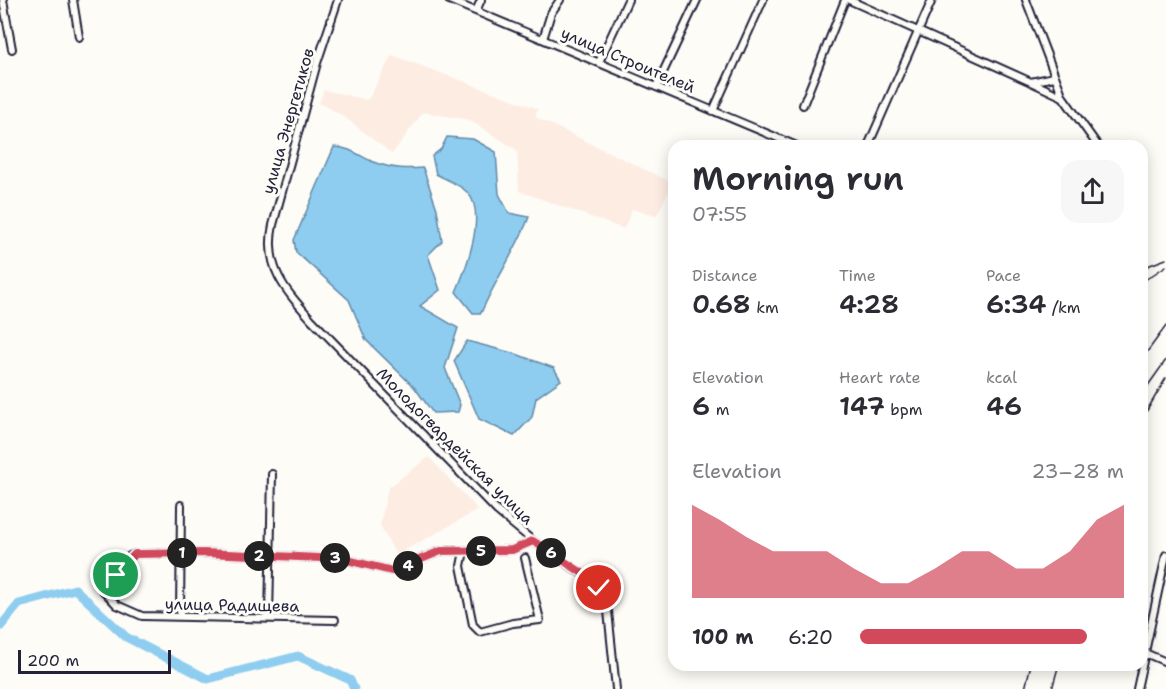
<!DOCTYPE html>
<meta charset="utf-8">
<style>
body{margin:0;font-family:"Shantell Sans",sans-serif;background:#f7f7f7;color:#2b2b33;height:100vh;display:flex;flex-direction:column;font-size:22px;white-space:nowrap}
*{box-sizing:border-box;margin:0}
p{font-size:20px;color:#7c7c81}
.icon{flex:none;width:33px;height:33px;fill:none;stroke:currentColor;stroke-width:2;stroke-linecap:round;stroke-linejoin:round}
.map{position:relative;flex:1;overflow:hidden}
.panel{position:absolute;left:668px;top:140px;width:480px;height:531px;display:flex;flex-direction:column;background:#fff;border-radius:18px;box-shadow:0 3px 15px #0003}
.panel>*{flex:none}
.scale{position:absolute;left:18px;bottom:15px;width:153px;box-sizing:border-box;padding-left:6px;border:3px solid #22223b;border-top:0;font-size:16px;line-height:21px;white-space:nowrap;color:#22223b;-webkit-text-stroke:4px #fdfcf7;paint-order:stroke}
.pin{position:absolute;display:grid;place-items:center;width:51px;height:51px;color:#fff;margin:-26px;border:3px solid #fff;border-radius:50%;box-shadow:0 2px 6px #0007}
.km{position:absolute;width:30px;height:30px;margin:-15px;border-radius:50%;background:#222;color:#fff;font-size:16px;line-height:30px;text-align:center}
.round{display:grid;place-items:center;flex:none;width:63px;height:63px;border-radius:18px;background:#f7f7f7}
.head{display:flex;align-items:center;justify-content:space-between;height:102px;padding:0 24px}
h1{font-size:33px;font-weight:600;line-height:45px}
.stats{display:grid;grid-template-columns:repeat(3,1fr);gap:9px;height:102px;padding:6px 24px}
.stats div{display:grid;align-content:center}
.stats b{font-size:26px;font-weight:600}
.stats small{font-size:16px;font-weight:400}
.stats p{font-size:16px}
.chart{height:168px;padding:12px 24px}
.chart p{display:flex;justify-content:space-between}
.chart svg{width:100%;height:108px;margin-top:6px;fill:#d1495b;opacity:.7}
ul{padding:0 24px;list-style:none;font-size:20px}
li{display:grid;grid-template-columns:96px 72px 1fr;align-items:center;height:45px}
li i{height:15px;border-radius:8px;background:#d1495b}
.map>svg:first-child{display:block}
.built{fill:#fdece2}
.water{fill:#8ecdef;stroke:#6389a7;stroke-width:1.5}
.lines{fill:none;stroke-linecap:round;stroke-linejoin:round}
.river{stroke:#8ecdef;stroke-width:9}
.minor-casing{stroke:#22223b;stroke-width:10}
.minor{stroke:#fdfcf7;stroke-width:6}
.rail{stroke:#22223b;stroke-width:1.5}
.route-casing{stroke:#fff;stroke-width:12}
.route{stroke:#d1495b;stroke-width:8}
.labels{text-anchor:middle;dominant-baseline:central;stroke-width:6;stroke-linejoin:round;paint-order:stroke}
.street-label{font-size:16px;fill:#22223b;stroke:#fdfcf7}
</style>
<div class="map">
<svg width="1166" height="689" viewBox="0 0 1166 689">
<rect width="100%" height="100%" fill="#fdfcf7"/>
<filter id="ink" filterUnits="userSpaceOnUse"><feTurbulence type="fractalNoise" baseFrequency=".0167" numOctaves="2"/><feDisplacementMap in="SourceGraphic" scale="12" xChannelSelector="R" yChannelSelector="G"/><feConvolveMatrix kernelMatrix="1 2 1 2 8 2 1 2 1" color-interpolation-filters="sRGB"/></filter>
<g filter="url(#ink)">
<path class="built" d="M392,55l146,54 -3,8 138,66 -17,33 -24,-7 -8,20 -105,-38 -2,-41 -48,-30 -46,-8 -31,42 -49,-38 -24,-13 5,-13 44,10z
M429,457l49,53 -82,45 -16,-30 8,-37z"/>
<path class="water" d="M447,137l26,2 23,13 3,42 10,19 20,4c-13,34 -34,63 -48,96h-8l-17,-21c10,-23 31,-78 12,-99 -7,-8 -23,-14 -32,-19l-4,-18 9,-7z
M334,147c18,0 28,12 45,17 15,5 28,5 44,4l14,41 5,32 -14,14 12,35 -20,16 38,22 -13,40 15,37 -2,7 -25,1 -18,-25 -49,-48 -17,-40 -53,-48 -2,-12z
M467,341l49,13 38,14 7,12 -25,18 -4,19 -18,19 -35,-17 -25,-58z"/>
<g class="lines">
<path class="river" d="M0,627l19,-23 56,-15 51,48 82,42 90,-23 52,24 4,9"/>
<g class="minor-casing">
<path id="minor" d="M3,0l9,49
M73,0l6,37
M338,0l-21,63 -44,162c-9,41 11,64 38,94l186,192 36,30 60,40 11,16 4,14 8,78
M449,0l348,146
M849,0l182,82 23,-5
M1026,0l37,97 35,49
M476,11l5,-11
M543,39l8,-26 9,-13
M599,62l29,-62
M1031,82l32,15
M656,87l41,-87
M803,105l42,-105
M713,111l50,-111
M868,146l64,-146
M464,551l-3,15 12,59 7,7 33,-9 27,-3 -15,-62
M180,616l1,-111
M269,618l3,-144
M335,620l-193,-4 -25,-11 -15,-16 28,-33 5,-2 69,-1 139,6 49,12 49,-20 71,-1 21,-9
M1145,653l21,9
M1137,689l29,-134"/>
</g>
<use href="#minor" class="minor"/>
<path class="rail" d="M1142,268l24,-9
M1142,282l24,-16
M1142,315l1,-1
M1142,359l24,-33
M1142,394l24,-34
M1142,419l24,-41
M1025,689l6,-25
M1052,689l7,-25"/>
</g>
</g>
<g class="lines" filter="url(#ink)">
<g class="route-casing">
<path id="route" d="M116,575l19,-21 69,-1 139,6 49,12 49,-20 71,-1 21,-9 54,35 12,12"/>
</g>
<use href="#route" class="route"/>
</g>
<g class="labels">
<g class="street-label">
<text transform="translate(628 60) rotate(23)">улица Строителей</text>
<text transform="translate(288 121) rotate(-74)">улица Энергетиков</text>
<text transform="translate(455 446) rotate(45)">Молодогвардейская улица</text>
<text transform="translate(232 605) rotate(1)">улица Радищева</text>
</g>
</g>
</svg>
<div class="scale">200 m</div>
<div class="pin" style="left:116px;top:575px;background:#1e9e55"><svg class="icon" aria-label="arrive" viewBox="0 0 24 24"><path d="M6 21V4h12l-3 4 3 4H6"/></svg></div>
<div class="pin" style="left:599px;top:588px;background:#d93025"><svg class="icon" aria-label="check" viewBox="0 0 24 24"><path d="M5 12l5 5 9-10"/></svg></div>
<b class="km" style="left:182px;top:553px">1</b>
<b class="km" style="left:259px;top:556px">2</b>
<b class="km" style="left:335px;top:558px">3</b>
<b class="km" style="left:408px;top:566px">4</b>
<b class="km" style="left:481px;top:551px">5</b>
<b class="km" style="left:551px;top:553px">6</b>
<section class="panel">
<div class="head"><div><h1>Morning run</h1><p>07:55</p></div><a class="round"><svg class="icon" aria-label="share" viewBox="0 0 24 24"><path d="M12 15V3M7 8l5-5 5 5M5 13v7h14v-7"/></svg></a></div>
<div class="stats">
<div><p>Distance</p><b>0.68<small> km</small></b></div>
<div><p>Time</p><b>4:28</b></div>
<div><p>Pace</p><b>6:34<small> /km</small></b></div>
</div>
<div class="stats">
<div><p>Elevation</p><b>6<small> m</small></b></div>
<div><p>Heart rate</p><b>147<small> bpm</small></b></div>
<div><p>kcal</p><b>46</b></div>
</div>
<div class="chart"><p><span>Elevation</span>23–28 m</p>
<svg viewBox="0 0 160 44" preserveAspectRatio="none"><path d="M0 44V6L10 12L20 19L30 25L40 25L50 25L60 32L70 38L80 38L90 32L100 25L110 25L120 32L130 32L140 25L150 12L160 6V44z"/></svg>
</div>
<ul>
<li><b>100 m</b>6:20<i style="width:86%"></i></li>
</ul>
</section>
</div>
